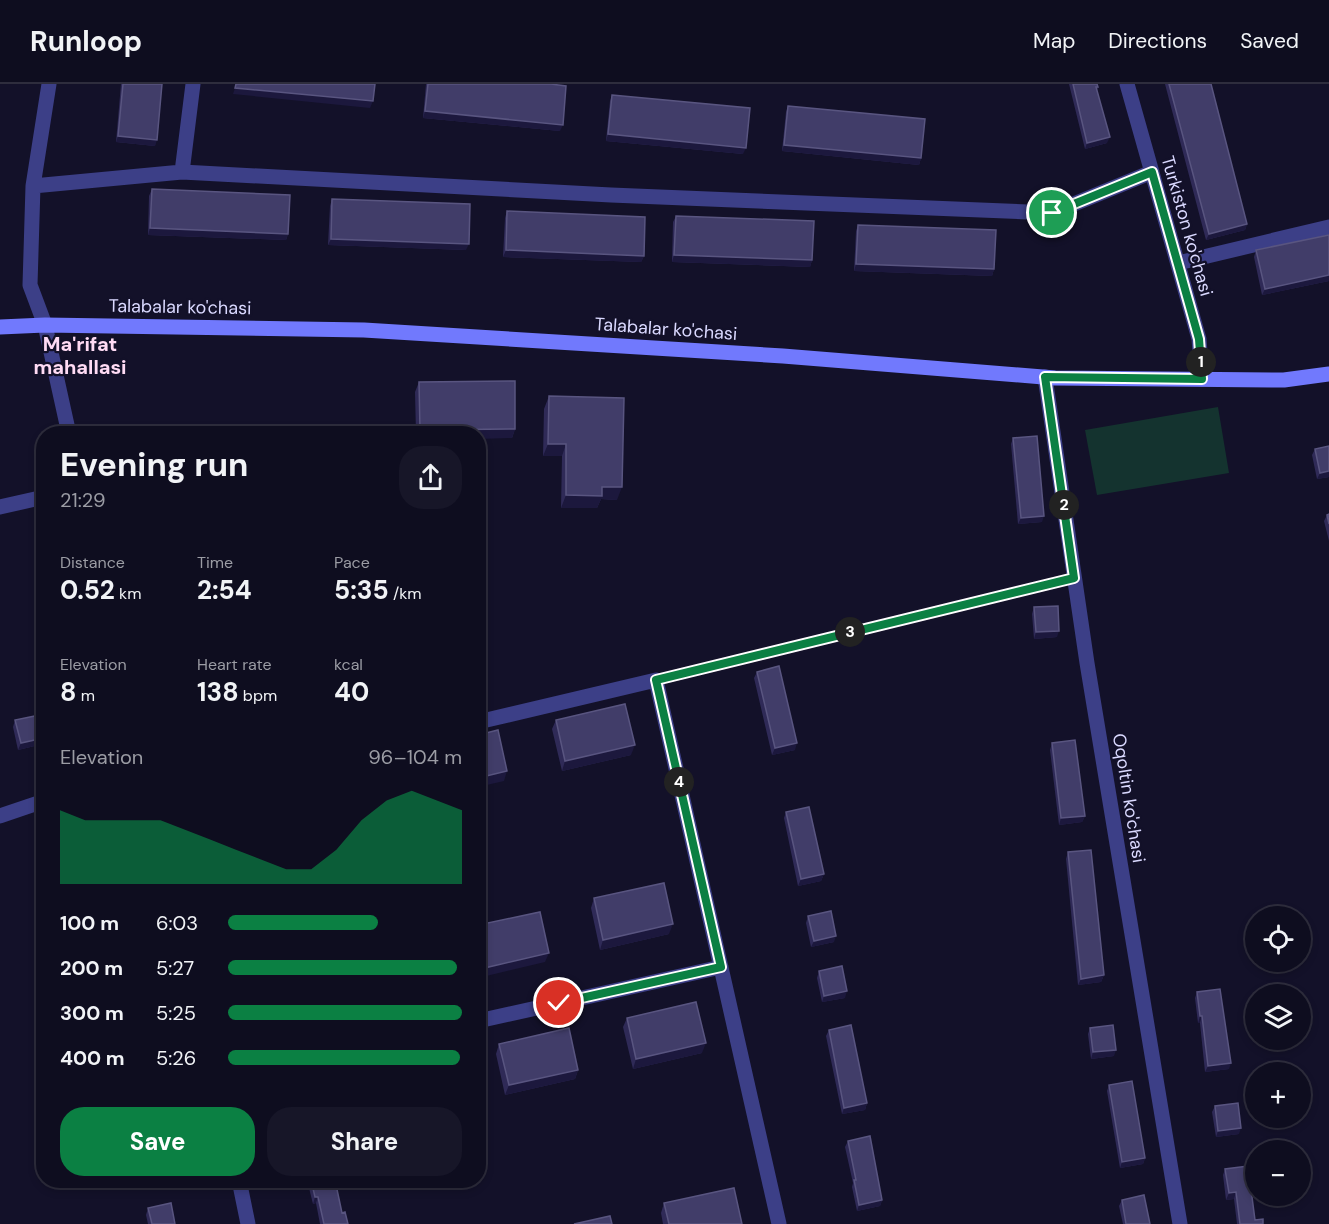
<!DOCTYPE html>
<meta charset="utf-8">
<style>
body{margin:0;font-family:"DM Sans",sans-serif;background:#171628;color:#f1f3f6;height:100vh;display:flex;flex-direction:column;font-size:22px;white-space:nowrap}
*{box-sizing:border-box;margin:0}
p{font-size:20px;color:#9b9ca4}
.icon{flex:none;width:33px;height:33px;fill:none;stroke:currentColor;stroke-width:2;stroke-linecap:round;stroke-linejoin:round}
.map{position:relative;flex:1;overflow:hidden}
.sheet{position:absolute;left:36px;top:342px;width:450px;height:762px;display:flex;flex-direction:column;background:#0e0d1f;border-radius:24px;box-shadow:0 3px 9px #0003,0 0 0 2px #2e2d3d}
.sheet>*{flex:none}
.controls{position:absolute;left:1245px;top:822px;display:grid;gap:12px}
.controls a{display:grid;place-items:center;width:66px;height:66px;border-radius:50%;background:#0e0d1f;box-shadow:0 3px 9px #0003,0 0 0 2px #2e2d3d;font-size:30px}
.pin{position:absolute;display:grid;place-items:center;width:51px;height:51px;color:#fff;margin:-26px;border:3px solid #fff;border-radius:50%;box-shadow:0 2px 6px #0007}
.km{position:absolute;width:30px;height:30px;margin:-15px;border-radius:50%;background:#222;color:#fff;font-size:16px;line-height:30px;text-align:center}
.round{display:grid;place-items:center;flex:none;width:63px;height:63px;border-radius:24px;background:#171628}
.overview{display:flex;align-items:center;justify-content:space-between;height:102px;padding:0 24px}
h1{font-size:33px;font-weight:700;line-height:45px}
.figures{display:grid;grid-template-columns:repeat(3,1fr);gap:9px;height:102px;padding:6px 24px}
.figures div{display:grid;align-content:center}
.figures b{font-size:26px;font-weight:700}
.figures small{font-size:16px;font-weight:400}
.figures p{font-size:16px}
.chart{height:168px;padding:12px 24px}
.chart p{display:flex;justify-content:space-between}
.chart svg{width:100%;height:108px;margin-top:6px;fill:#0b8043;opacity:.7}
.primary-button{display:flex;gap:12px;margin-top:auto;padding:12px 24px}
.primary-button a{flex:1;height:69px;border-radius:24px;background:#0b8043;color:#fff;font-size:24px;font-weight:700;line-height:69px;text-align:center}
.primary-button a+a{background:#171628;color:#f1f3f6}
ul{padding:0 24px;list-style:none;font-size:20px}
li{display:grid;grid-template-columns:96px 72px 1fr;align-items:center;height:45px}
li i{height:15px;border-radius:8px;background:#0b8043}
header{display:flex;align-items:center;gap:36px;box-sizing:border-box;height:84px;padding:0 30px;background:#0e0d1f;border-bottom:2px solid #2e2d3d}
header strong{font-size:28px}
nav{display:flex;gap:33px;margin-inline-start:auto;font-size:21px}
.map>svg:first-child{display:block}
.green{fill:#14332f}
.lines{fill:none;stroke-linecap:round;stroke-linejoin:round}
.lane{stroke:#3c3f87;stroke-width:10}
.street{stroke:#3c3f87;stroke-width:15}
.secondary{stroke:#7179fd;stroke-width:15}
.wall{fill:#2f2a57}
.shaded-wall{fill:#1c183d}
.building{fill:#413d69;stroke:#595580;stroke-width:1.5}
.route-casing{stroke:#fff;stroke-width:12}
.route{stroke:#0b8043;stroke-width:8}
.labels{text-anchor:middle;dominant-baseline:central;stroke-width:4.5;stroke-linejoin:round;paint-order:stroke}
.street-label{font-size:18px;fill:#dad9ff;stroke:#131129}
.neighbourhood-label{font-size:20px;font-weight:bold;fill:#ffdbf4;stroke:#131129}
</style>
<header>
<strong>Runloop</strong>
<nav><a>Map</a><a>Directions</a><a>Saved</a></nav>
</header>
<div class="map">
<svg width="1329" height="1140" viewBox="0 0 1329 1140">
<rect width="100%" height="100%" fill="#131129"/>
<path class="green" d="M1218,323l11,66 -132,22 -12,-65z"/>
<g class="lines">
<path class="lane" d="M656,596l418,-102"/>
<path class="street" d="M49,0l-16,102 -3,99 15,40 24,109
M1127,0l72,255 3,40
M182,88l11,-88
M33,102l149,-14 429,23 441,18 100,-41
M1178,179l151,-36
M1045,293l42,286 93,561
M0,423l44,-10
M478,638l178,-42 123,544
M0,732l44,-15
M478,937l243,-54
M239,1096l9,44"/>
<path class="secondary" d="M0,243l45,-2 319,5 419,26 272,22 229,2 45,-6"/>
</g>
<path class="wall" d="M121,0h41l-7,62 -39,-4z
M426,0h125l9,47 -137,-13z
M1069,0h28l1,3 -1,3 10,53 -22,6z
M1165,0h46l36,140 -2,6 -39,10z
M612,11l131,59 -137,-13 4,-40z
M788,22l133,52 -2,7 -137,-14 4,-39z
M152,105l136,45 -2,6 -138,-5 1,-39z
M332,115l134,51 -138,-5 2,-39z
M507,127l137,45 -3,6 -138,-5 2,-39z
M676,132l136,44 -2,7 -138,-5 1,-40z
M858,141l136,44 -2,7 -138,-5 2,-40z
M1329,151v46l-67,14 -8,-38 2,-7z
M419,298l96,47 -3,9 -34,-4h-62l-1,-42z
M549,312l68,104 -16,-1 -4,9h-36l1,-52h-19l1,-47z
M1013,354l29,84 -24,2 -7,-80z
M1315,365l14,28 -12,2 -5,-24z
M1329,430v27l-5,-20 3,-6z
M1034,523l23,30 -23,2 -2,-25z
M757,588l38,78 -23,5 -18,-77z
M15,636l28,24 -25,6 -5,-23z
M556,636l75,35 -69,16 -10,-42z
M1052,659l33,73 -3,6 -23,3 -9,-75z
M786,728l38,62 -3,7 -23,5 -14,-68z
M1068,768l36,123 -3,7 -23,3 -12,-126z
M594,814l75,36 -69,16 -9,-42z
M808,832l26,26 -23,5 -5,-24z
M819,887l26,27 -23,4 -5,-24z
M1197,908l32,77 -24,3 -5,-49h-2l-3,-25z
M627,934l75,35 -69,16 -10,-42z
M1090,944l24,28 -23,3 -3,-25z
M829,946l38,73 -2,7 -23,4 -16,-78z
M499,960l79,26 -3,9 -70,16 -9,-41z
M1109,1001l36,73 -2,6 -23,4 -13,-77z
M1215,1022l24,28 -23,3 -4,-25z
M848,1057l34,59 -2,6 -23,5 -5,-24 1,-4 -8,-36z
M1225,1085l30,51 8,4h-26l-3,-25 -8,1 -3,-25z
M307,1096h28l7,33 6,11h-28l-4,-21 -3,1z
M1122,1116l28,24h-27l-4,-18z
M664,1119l78,21h-79l-2,-11z
M148,1124l27,16h-27l-2,-9z"/>
<path class="shaded-wall" d="M235,4l138,13 -3,7 -137,-14z
M425,27l138,14 -3,6 -137,-13z
M608,50l138,14 -3,6 -137,-13z
M118,52l39,4 -2,6 -39,-4z
M1110,53l-3,6 -22,6 2,-6z
M784,61l137,13 -2,7 -137,-14z
M1247,140l-2,6 -39,10 3,-6z
M150,144l138,6 -2,6 -138,-5z
M331,155l138,5 -3,6 -138,-5z
M506,166l138,6 -3,6 -138,-5z
M674,171l138,5 -2,7 -138,-5z
M856,180l138,5 -2,7 -138,-5z
M1329,191v6l-67,14 3,-6z
M515,345l-3,9 -34,1v-5h-60l2,-4z
M548,360h18l-4,12h-19z
M1329,387v6l-12,2 3,-6z
M602,403h20l-5,13 -16,-1 -4,9h-36l5,-13z
M1044,432l-2,6 -24,2 3,-6z
M1059,547l-2,6 -23,2 2,-7z
M44,654l-1,6 -25,6 3,-7z
M797,659l-2,7 -23,5 3,-7z
M635,661l-4,10 -69,16 3,-10z
M507,687l-3,10 -26,6v-9z
M1085,732l-3,6 -23,3 2,-7z
M824,790l-3,7 -23,5 3,-7z
M673,840l-4,10 -69,16 3,-10z
M836,852l-2,6 -23,5 3,-6z
M549,869l-4,9 -67,16 2,-9z
M1104,891l-3,7 -23,3 3,-6z
M847,907l-2,7 -23,4 2,-6z
M1200,932h2l-2,7h-2z
M706,959l-4,10 -69,16 3,-10z
M1116,966l-2,6 -23,3 2,-7z
M1231,979l-2,6 -24,3 3,-6z
M578,986l-3,9 -70,16 4,-10z
M867,1019l-2,7 -23,4 2,-6z
M1241,1044l-2,6 -23,3 2,-6z
M1145,1074l-2,6 -23,4 2,-6z
M1236,1108l-2,7 -8,1 3,-7z
M315,1113h3l-2,6 -3,1z
M882,1116l-2,6 -23,5 2,-6z"/>
<path class="building" d="M123,0h39l-5,56 -39,-4z
M236,0h139l-2,17 -138,-13z
M428,0h123l15,2 -3,39 -138,-14z
M1073,0h24l1,3h-2l14,50 -23,6z
M1169,0h42l36,140 -38,10z
M612,11l138,13 -4,40 -138,-14z
M788,22l137,13 -4,39 -137,-13z
M152,105l138,6 -2,39 -138,-6z
M332,115l138,5 -1,40 -138,-5z
M507,127l138,6 -1,39 -138,-6z
M676,132l138,5 -2,39 -138,-5z
M858,141l138,5 -2,39 -138,-5z
M1329,151v40l-64,14 -9,-39z
M515,297v48l-95,1 -1,-48z
M549,312l75,2 -2,89h-20v9l-36,-1v-51h-18z
M1037,352l7,80 -23,2 -8,-80z
M1329,362v25l-9,2 -5,-24z
M1329,430v10l-2,-9z
M1058,522l1,25 -23,1 -2,-25z
M779,582l18,77 -22,5 -18,-76z
M625,620l10,41 -70,16 -9,-41z
M40,631l4,16v7l-23,5 -6,-23z
M498,646l9,41 -29,7v-43z
M1075,656l10,76 -24,2 -9,-75z
M809,723l15,67 -23,5 -15,-67z
M1091,766l13,125 -23,4 -13,-127z
M664,799l9,41 -70,16 -9,-42z
M831,827l5,25 -22,5 -6,-25z
M540,828l9,41 -69,16 -2,-5v-39z
M842,882l5,25 -23,5 -5,-25z
M1220,905l11,74 -23,3 -6,-50h-2l-3,-24z
M696,918l10,41 -70,16 -9,-41z
M851,941l16,78 -23,5 -15,-78z
M1113,941l3,25 -23,2 -3,-24z
M569,944l9,42 -69,15 -10,-41z
M1132,997l13,77 -23,4 -13,-77z
M1238,1019l3,25 -23,3 -3,-25z
M870,1052l12,64 -23,5 -5,-25h2l-8,-39z
M1248,1082l7,54 8,-1v5h-23l-4,-32 -7,1 -4,-24z
M311,1096h24l7,33 3,-1 3,12h-24l-6,-27h-3z
M734,1104l8,36h-73l-5,-21z
M1144,1111l6,29h-24l-4,-24z
M171,1119l4,21h-23l-4,-16z
M610,1132l2,8h-38z"/>
<g class="lines">
<g class="route-casing">
<path id="route" d="M559,919l162,-36 -65,-287 418,-102 -29,-201 157,2 -3,-40 -47,-167 -100,41"/>
</g>
<use href="#route" class="route"/>
</g>
<g class="labels">
<g class="street-label">
<text transform="translate(1187 142) rotate(74)">Turkiston ko'chasi</text>
<text transform="translate(180 223) rotate(1)">Talabalar ko'chasi</text>
<text transform="translate(666 245) rotate(4)">Talabalar ko'chasi</text>
<text transform="translate(1129 714) rotate(81)">Oqoltin ko'chasi</text>
</g>
<g class="neighbourhood-label">
<text x="80" y="260">Ma'rifat<tspan x="80" dy="23">mahallasi</tspan></text>
</g>
</g>
</svg>
<div class="controls">
<a><svg class="icon" aria-label="locate" viewBox="0 0 24 24"><circle cx="12" cy="12" r="6"/><path d="M12 2v4M12 18v4M2 12h4M18 12h4"/></svg></a>
<a><svg class="icon" aria-label="layers" viewBox="0 0 24 24"><path d="M12 4l9 5-9 5-9-5zM3 14l9 5 9-5"/></svg></a>
<a>+</a>
<a>−</a>
</div>
<div class="pin" style="left:1052px;top:129px;background:#1e9e55"><svg class="icon" aria-label="arrive" viewBox="0 0 24 24"><path d="M6 21V4h12l-3 4 3 4H6"/></svg></div>
<div class="pin" style="left:559px;top:919px;background:#d93025"><svg class="icon" aria-label="check" viewBox="0 0 24 24"><path d="M5 12l5 5 9-10"/></svg></div>
<b class="km" style="left:1201px;top:278px">1</b>
<b class="km" style="left:1064px;top:421px">2</b>
<b class="km" style="left:850px;top:548px">3</b>
<b class="km" style="left:679px;top:698px">4</b>
<section class="sheet">
<div class="overview"><div><h1>Evening run</h1><p>21:29</p></div><a class="round"><svg class="icon" aria-label="share" viewBox="0 0 24 24"><path d="M12 15V3M7 8l5-5 5 5M5 13v7h14v-7"/></svg></a></div>
<div class="figures">
<div><p>Distance</p><b>0.52<small> km</small></b></div>
<div><p>Time</p><b>2:54</b></div>
<div><p>Pace</p><b>5:35<small> /km</small></b></div>
</div>
<div class="figures">
<div><p>Elevation</p><b>8<small> m</small></b></div>
<div><p>Heart rate</p><b>138<small> bpm</small></b></div>
<div><p>kcal</p><b>40</b></div>
</div>
<div class="chart"><p><span>Elevation</span>96–104 m</p>
<svg viewBox="0 0 160 44" preserveAspectRatio="none"><path d="M0 44V14L10 18L20 18L30 18L40 18L50 22L60 26L70 30L80 34L90 38L100 38L110 30L120 18L130 10L140 6L150 10L160 14V44z"/></svg>
</div>
<ul>
<li><b>100 m</b>6:03<i style="width:64%"></i></li>
<li><b>200 m</b>5:27<i style="width:98%"></i></li>
<li><b>300 m</b>5:25<i style="width:100%"></i></li>
<li><b>400 m</b>5:26<i style="width:99%"></i></li>
</ul>
<div class="primary-button"><a>Save</a><a>Share</a></div>
</section>
</div>
